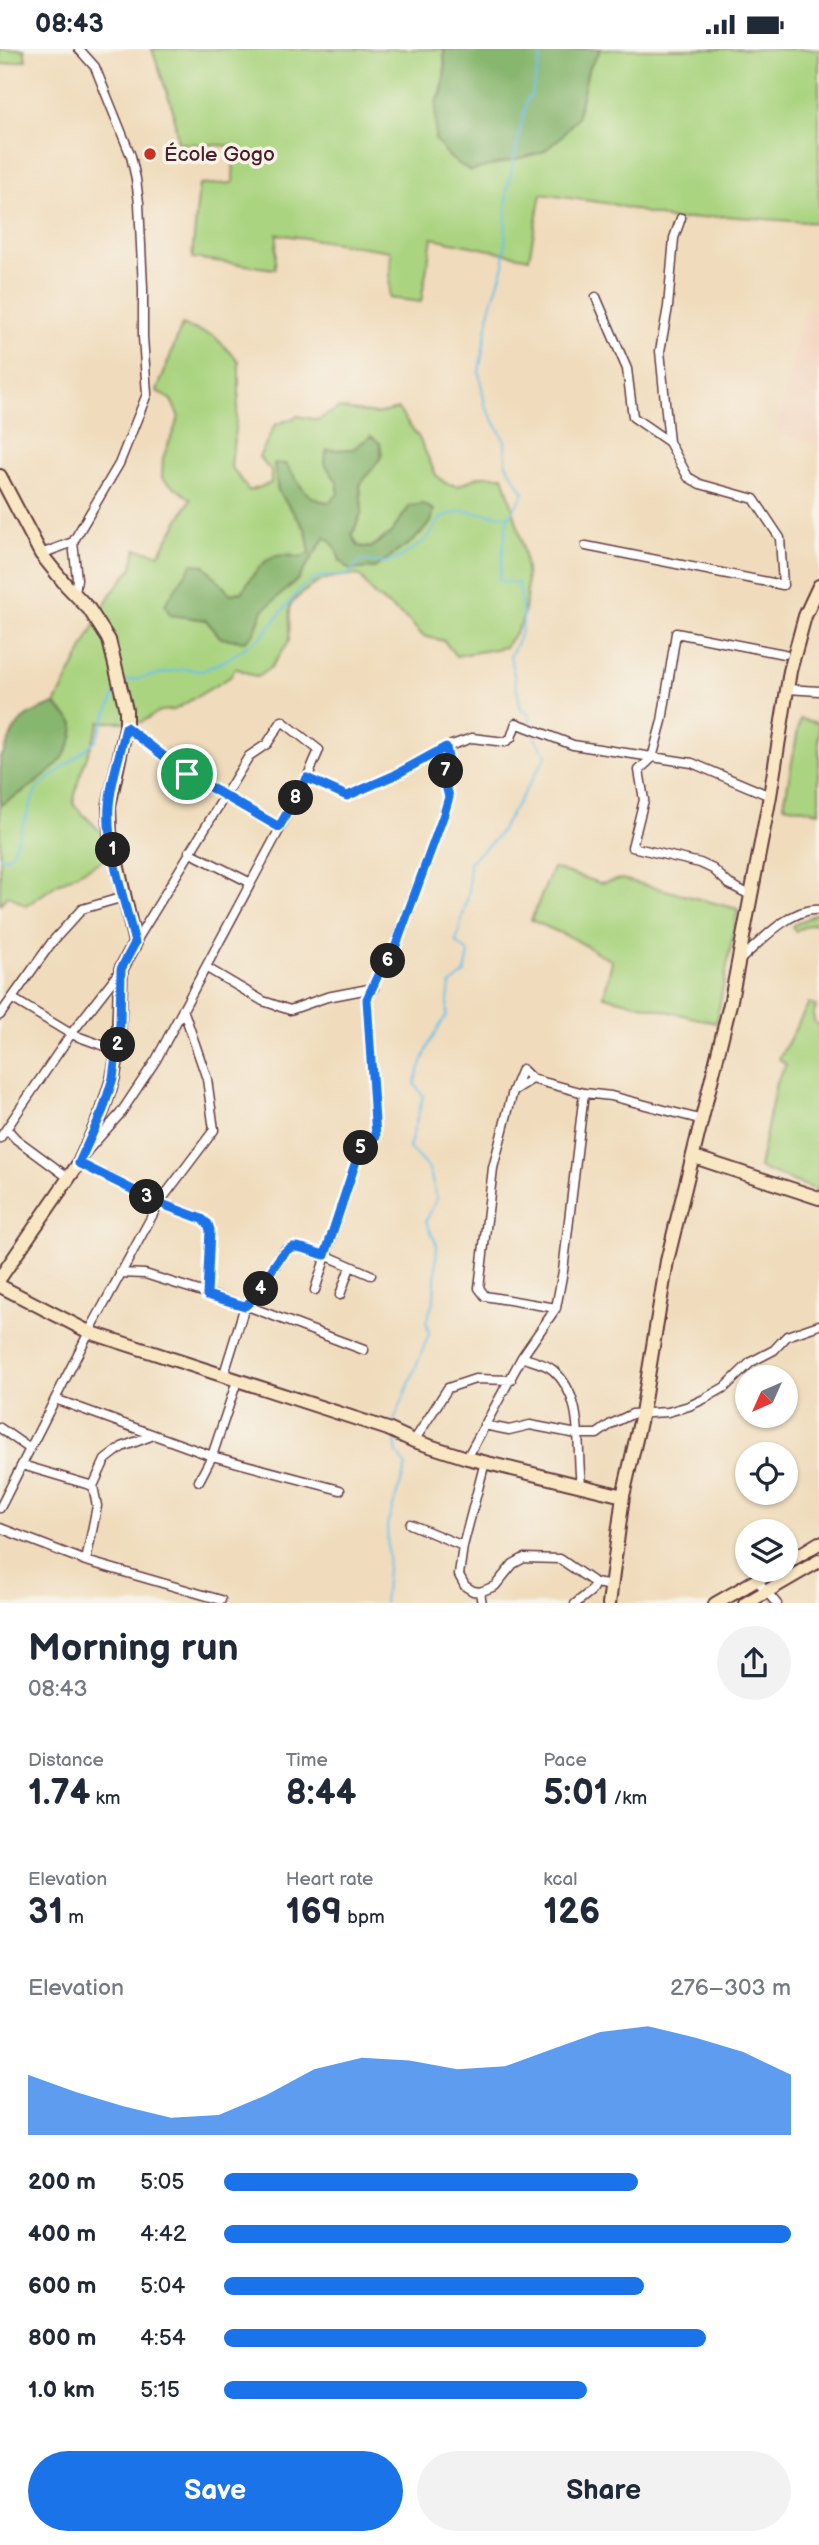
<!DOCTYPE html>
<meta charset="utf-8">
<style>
body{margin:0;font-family:"Balsamiq Sans",sans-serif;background:#f2f2f3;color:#1f2937;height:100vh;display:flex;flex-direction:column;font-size:26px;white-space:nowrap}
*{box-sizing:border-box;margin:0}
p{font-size:23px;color:#747a83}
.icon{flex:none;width:38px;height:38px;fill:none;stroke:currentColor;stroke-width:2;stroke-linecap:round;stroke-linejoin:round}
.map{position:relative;height:1554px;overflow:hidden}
.details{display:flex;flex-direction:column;background:#fff;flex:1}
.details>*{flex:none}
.needle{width:46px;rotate:225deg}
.controls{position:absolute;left:735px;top:1316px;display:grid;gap:14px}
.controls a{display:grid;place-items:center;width:63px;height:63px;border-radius:50%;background:#fff;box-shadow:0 2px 5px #0004;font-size:35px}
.pin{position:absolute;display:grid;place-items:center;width:60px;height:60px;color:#fff;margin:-30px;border:4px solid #fff;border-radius:50%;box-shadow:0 2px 7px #0007}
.km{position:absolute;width:35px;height:35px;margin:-18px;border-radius:50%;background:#222;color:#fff;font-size:19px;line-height:35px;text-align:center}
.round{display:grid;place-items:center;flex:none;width:74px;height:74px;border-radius:37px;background:#f2f2f3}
.head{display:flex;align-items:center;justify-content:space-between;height:119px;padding:0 28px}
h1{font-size:38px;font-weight:600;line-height:52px}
.stats{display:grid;grid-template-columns:repeat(3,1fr);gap:10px;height:119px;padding:7px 28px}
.stats div{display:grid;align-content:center}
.stats b{font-size:35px;font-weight:600}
.stats small{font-size:19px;font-weight:400}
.stats p{font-size:19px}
.chart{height:196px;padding:14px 28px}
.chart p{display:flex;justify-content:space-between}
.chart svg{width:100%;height:126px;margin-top:7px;fill:#1a73e8;opacity:.7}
.cta{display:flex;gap:14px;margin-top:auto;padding:14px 28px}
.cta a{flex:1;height:80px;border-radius:42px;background:#1a73e8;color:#fff;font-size:28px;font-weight:600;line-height:80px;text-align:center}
.cta a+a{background:#f2f2f3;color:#1f2937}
ul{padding:0 28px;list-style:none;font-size:23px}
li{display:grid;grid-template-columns:112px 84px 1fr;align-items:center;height:52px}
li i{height:18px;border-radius:9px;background:#1a73e8}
.status{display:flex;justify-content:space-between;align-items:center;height:49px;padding:0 35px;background:#fff;direction:ltr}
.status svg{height:19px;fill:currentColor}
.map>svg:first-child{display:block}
.built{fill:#f3d4be}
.green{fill:#aad480;stroke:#7a7a56;stroke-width:2;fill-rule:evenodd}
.forest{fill:#87b66e;stroke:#686a4c;stroke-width:2}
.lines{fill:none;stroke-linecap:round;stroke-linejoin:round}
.stream{stroke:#68bfe5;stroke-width:2}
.street-casing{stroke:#633b41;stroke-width:11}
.secondary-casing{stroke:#633b41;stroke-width:16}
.street{stroke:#fff;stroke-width:8}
.secondary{stroke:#f9e7c3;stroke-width:12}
.route-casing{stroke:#fff;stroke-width:14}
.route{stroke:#1a73e8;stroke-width:9}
.poi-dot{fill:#c8321e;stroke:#f7f3e8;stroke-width:2.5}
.labels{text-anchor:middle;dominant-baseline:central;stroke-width:7;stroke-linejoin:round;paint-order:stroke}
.poi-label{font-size:21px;fill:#4a1f2b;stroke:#f7f3e8;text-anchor:start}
</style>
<div class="status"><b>08:43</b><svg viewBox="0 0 49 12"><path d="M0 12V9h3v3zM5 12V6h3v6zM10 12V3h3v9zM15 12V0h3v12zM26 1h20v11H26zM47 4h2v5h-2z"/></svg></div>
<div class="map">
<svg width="819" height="1555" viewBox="0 0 819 1555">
<rect width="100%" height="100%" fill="#f7f3e8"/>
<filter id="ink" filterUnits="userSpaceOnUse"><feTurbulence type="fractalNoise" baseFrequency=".0143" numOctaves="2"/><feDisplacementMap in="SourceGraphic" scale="14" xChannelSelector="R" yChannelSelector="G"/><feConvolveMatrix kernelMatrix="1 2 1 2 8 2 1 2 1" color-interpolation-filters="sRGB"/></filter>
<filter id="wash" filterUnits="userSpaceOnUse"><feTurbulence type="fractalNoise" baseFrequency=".00686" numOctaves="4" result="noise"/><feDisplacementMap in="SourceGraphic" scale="28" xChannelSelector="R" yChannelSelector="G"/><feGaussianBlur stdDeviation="1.57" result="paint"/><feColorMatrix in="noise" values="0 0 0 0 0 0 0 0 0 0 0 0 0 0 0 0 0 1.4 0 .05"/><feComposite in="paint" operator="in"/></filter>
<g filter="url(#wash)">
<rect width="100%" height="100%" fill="#f0dcbc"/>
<path class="built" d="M805,260l14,3v132l-44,-12z"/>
<path class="green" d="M0,0h24l2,11 -26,5z
M152,0h292c1,19 2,38 -8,54l141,15 11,-48 13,-21h218v174l-95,-7 -50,4 -62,-16 -71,-10 -12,64 -97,-20 -11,64 -32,-4 2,-47 -114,-17 -2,35 -83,-11 7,-73 34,-2 1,-37 -56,-3 -5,-33z
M182,276l32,11 25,25v31l-8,74 18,25 22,-8v-12l-12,-14 16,-32 23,-9 20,4 21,-12 36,6 23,-5 21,29 17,37 9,8 13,3 22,-10h23c13,42 33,100 19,144 -3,9 -11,19 -17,27l-49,9 -12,-15 -21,-5 -15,-16 -34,-25 -15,-20c-32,0 -47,6 -69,30l-1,36 -18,26 -14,10 -21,-9 -6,9 -56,33 -14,1 -19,11h-41l-21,56 -6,26 28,28 6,26 -51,27 -30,21 -18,-11 -8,9v-99l26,-15 47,-67 -18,-19 55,-109 22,-27 4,-19 23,5 32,-55 -29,-21 1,-20 16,-41 -8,-17 -14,-9zM371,387l11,20 -22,29 2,26 -10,24 6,11 12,2 20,-14 20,-28 21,16 -17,18 -40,28 -34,-6 -5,-19 -10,-6 -27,42 -35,31 -9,23 -33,5 -15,-18 -2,-55 26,29 12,-2 12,-19 34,-19 11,4 11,-5 -4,-23 -28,-40 -4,-26h12c13,19 19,37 44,38l9,-8 -2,-12 -13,-20 29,-13z
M800,670l19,4v89l-35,-7z
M553,819l47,15 22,-4 116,30 -22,114 -112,-27 8,-35 -38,-22 -43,-19z
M817,864l2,1v11l-6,-2 -18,8 -3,-5z
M809,954l7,4 -3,8 2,8 4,2v166l-60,-23 17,-85 10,-19 -7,-5z"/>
<path class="forest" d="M444,0h157l-13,21 -11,48 -16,19 -18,15 -73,19 -20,-13 -15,-19 1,-36 6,-10 3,-24z
M371,387l9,7 2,13 -22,29 2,26 -10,24 6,11 12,2 20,-14 20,-28 13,-2 11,6 -3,12 -17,18 -40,28 -24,2c-18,-13 -8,-22 -25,-33l-27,42 -35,31 -9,23 -9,8 -24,-3 -15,-18 -36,-5 -5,-11 27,-40 12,1 26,29 12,-2c15,-23 26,-45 57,-34l11,-5 -4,-23 -28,-39 -4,-28 12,1c13,18 19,37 44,38l9,-9 -2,-11 -13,-20 3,-12 26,-1z
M55,655l19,19c0,41 -42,64 -74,82v-49l3,-2c16,-36 15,-36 52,-50z"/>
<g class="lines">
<path class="stream" d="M123,633l60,-13 19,2 26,-12 34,-23 40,-49 16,-10 29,-1 15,-16 21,3 16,-5 27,-18 15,-22 20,-7 45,5 5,-3
M530,676v-10l-9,-6 -11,-53c17,-29 15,-41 8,-73l-19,-2 8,-61 17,-27 -18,-29 -1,-23 -20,-36 -6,-33 11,-63 14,-44 3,-75 20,-91 4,-3 12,-47
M0,808l7,1 5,-5 24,-63 60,-50 19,-46
M393,1375l36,-90 -3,-13 8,-21 3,-55 -11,-24 11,-23 -8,-29 -20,-21 14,-52 -9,-13 16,-41 16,-26 4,-31 15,-12 4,-20 -13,-11 13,-50v-30l27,-24 51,-83 -17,-24
M384,1555l4,-47 -1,-32 19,-58 -9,-14 -2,-13"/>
</g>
</g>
<g filter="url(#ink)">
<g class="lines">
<g class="street-casing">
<path id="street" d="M669,393l-9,-91 8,-44 6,-69 7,-20
M73,493l4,37 -2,15
M586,497l197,39 -3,-47 -26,-39 -54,-15 -12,-7 -19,-35 -36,-25 -6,-48 -31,-72
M41,505l32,-12 46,-78 28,-70 -4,-57v-49l-4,-85 -3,-24 -5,-23 -36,-89 -16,-18
M787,640l32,2
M126,678l60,47 93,53
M307,729l40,18 48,-21 51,-28 26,-9 33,4 6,-4 5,-15 57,22 119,18 78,33
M189,803l62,31
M752,847l-23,-12 -16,-15 -13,-6 -68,-16 12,-47 -5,-30 13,-12 10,-37 14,-88 108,21
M740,911c19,-17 51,-53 79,-50
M207,919l56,33 27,9 37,-13 47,-9
M13,950l58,35 47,17
M0,966l52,-73 30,-33 42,-12
M513,1042l9,-22 10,10
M7,1080l9,10 53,39
M0,1089l71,-104 49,-63
M87,1102l33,-37 36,-54 151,-282 12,-28 -37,-29 -15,23 -18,12 -114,187
M79,1114l80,40 43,16 6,5 2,6 -3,65
M120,1224l25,1 105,33 114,43
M315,1241l45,-141 16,-11 -9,-139 16,-35 8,-5 53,-145 5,-17 -4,-19 3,-20 -2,-11
M340,1246l10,-28
M556,1259l-71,-12 -6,-8 14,-120 20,-77 19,-12 52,14
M522,1308c9,4 23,6 31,13 32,28 23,75 28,114
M223,1328l22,-71 9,-6 31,-50 10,-3 30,8 46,20
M55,1350l157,57 128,34
M484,1376l25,5 21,-5 47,9h20l14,-10 21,-10 36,-2 21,-6 15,-7 21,-12 26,-25 23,-12 13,-14 32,-11
M0,1379l30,21
M414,1392l34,-53 27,-9 36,1
M467,1409l55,-101 34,-49 7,-37 21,-178 27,3 92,24
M485,1413l-22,84 -4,29 6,11 8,5 7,1 15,-6 18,-22 11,-6 36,1 35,24 18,3
M22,1416l71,21
M199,1432l13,-25 25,-75
M0,1459l89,-176 70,-129 55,-73 -7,-51 -24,-70
M410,1475l53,22
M0,1479l86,33 135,39
M86,1512l11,-55 -4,-20 12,-26 17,-13 29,-11
M757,1531l20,24
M480,1543l2,12
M575,1555l16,-13 4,-8"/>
</g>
<g class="secondary-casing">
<path id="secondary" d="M0,427l41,78 25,31 23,24 20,31 17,70v17l-17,79 1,26 25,111 -14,26 -3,82 -5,27 -10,32 -24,53 -79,115
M694,1108l125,41
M0,1237l89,46 299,97 26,12 53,17 156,38
M786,1514l33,-20
M609,1555l14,-108 19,-83 25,-152 64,-261 39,-204 20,-125 15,-55 14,-30
M715,1555l59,-34
M745,1555l74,-43"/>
</g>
<use href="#street" class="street"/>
<use href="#secondary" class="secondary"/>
</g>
</g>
<g class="lines" filter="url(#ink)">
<g class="route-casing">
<path id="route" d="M126,678l61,47 92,53 28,-49 40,18 48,-21 51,-28 2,11 -4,20 5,19 -5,17 -53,145 -8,5 -16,35 9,138 -16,12 -35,106c-9,-2 -23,-9 -32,-8 -15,3 -32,48 -48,59l-38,-11 3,-65 -2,-6 -6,-5 -43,-16 -80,-40 24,-53 10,-32 7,-54 1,-55 14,-26c-10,-42 -29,-94 -26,-137 2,-27 12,-53 17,-79z"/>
</g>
<use href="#route" class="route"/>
</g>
<circle class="poi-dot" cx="150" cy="105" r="7"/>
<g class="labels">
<g class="poi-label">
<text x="164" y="105">École Gogo</text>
</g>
</g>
</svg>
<div class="controls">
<a><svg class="needle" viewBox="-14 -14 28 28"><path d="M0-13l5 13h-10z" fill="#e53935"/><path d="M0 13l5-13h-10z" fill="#747a83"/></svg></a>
<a><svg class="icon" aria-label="locate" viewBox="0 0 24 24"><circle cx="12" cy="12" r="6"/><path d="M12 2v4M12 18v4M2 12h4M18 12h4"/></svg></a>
<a><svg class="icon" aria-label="layers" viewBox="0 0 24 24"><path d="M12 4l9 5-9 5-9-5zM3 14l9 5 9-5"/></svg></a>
</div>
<div class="pin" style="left:187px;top:725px;background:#1e9e55"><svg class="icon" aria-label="arrive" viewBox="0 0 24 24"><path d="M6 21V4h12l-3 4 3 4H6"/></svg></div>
<b class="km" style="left:113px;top:801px">1</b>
<b class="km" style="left:118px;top:996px">2</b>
<b class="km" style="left:147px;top:1148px">3</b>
<b class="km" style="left:261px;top:1240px">4</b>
<b class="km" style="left:361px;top:1099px">5</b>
<b class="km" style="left:388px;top:912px">6</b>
<b class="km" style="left:446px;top:722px">7</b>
<b class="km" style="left:296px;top:749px">8</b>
</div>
<section class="details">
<div class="head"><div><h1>Morning run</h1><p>08:43</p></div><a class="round"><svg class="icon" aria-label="share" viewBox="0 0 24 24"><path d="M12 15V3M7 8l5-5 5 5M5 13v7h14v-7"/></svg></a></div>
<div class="stats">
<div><p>Distance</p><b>1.74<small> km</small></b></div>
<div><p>Time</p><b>8:44</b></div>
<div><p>Pace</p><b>5:01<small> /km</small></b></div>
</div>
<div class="stats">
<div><p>Elevation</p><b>31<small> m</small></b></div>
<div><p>Heart rate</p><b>169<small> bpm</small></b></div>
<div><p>kcal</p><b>126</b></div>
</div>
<div class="chart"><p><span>Elevation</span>276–303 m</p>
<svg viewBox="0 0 160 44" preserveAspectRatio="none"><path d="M0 44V23L10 29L20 34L30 38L40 37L50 30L60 21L70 17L80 18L90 21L100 20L110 14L120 8L130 6L140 10L150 15L160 23V44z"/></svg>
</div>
<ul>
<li><b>200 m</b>5:05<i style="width:73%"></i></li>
<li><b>400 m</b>4:42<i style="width:100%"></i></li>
<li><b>600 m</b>5:04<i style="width:74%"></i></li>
<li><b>800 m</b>4:54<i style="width:85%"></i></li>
<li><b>1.0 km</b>5:15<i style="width:64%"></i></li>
</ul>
<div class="cta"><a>Save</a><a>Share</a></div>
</section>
